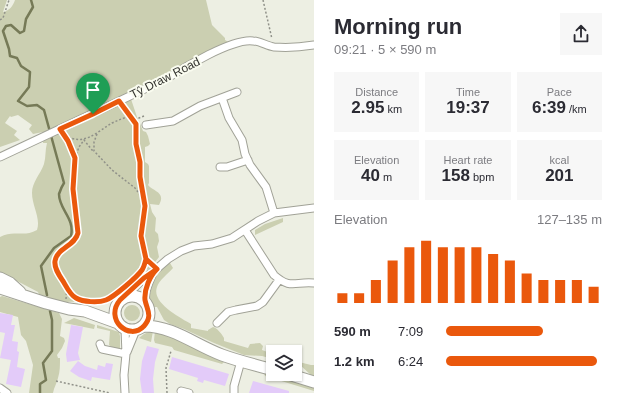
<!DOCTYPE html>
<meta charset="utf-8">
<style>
body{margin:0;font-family:Arial,sans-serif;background:#f7f7f7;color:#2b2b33;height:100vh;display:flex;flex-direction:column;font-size:15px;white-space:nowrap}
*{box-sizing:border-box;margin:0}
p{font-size:13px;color:#7c7c81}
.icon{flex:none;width:22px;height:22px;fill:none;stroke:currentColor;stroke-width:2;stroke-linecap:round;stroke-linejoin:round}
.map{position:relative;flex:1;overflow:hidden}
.sheet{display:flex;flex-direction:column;background:#fff;width:308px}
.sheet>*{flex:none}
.buttons{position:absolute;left:266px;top:345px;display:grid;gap:8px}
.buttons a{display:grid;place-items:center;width:36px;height:36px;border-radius:0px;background:#fff;box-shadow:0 1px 3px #0004;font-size:20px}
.pin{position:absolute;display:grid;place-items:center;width:34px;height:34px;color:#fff;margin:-41px -17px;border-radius:50% 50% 50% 0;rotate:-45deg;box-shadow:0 0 4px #0007}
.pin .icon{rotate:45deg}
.round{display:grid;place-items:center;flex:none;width:42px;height:42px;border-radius:0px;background:#f7f7f7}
.head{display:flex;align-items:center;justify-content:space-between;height:68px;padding:0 20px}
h1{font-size:22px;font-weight:700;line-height:30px}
.metrics{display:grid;grid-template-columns:repeat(3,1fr);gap:6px;height:68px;padding:4px 20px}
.metrics div{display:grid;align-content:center;border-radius:0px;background:#f7f7f7;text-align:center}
.metrics b{font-size:17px;font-weight:700}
.metrics small{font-size:11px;font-weight:400}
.metrics p{font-size:11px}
.chart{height:112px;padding:8px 20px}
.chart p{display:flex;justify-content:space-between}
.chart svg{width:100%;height:72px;margin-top:4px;stroke:#ea580c;stroke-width:6}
ul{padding:0 20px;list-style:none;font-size:13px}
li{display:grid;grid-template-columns:64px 48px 1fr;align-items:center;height:30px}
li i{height:10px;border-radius:5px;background:#ea580c}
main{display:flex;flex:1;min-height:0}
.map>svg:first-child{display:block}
.green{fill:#cbcfb1}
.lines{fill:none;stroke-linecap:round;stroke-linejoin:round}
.stream{stroke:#767a57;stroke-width:2.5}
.building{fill:#e3cbf9}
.street-casing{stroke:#a1a297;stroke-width:9}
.secondary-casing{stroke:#a1a297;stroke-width:13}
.path{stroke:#909189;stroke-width:1.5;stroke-dasharray:2 2;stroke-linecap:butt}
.street{stroke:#fff;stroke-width:7}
.secondary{stroke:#fff;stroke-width:11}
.route-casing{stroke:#fff;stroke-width:8}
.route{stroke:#ea580c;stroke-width:5}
.labels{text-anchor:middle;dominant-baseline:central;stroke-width:4;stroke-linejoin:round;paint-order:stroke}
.street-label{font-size:12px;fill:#33332f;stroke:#fafcf0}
</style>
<main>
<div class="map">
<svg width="314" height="393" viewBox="0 0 314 393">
<rect width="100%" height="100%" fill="#edefe3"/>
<path class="green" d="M0,0h7l-4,12c6,-1 10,-6 12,-12h191l6,25 13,13v2l7,4 -161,81h7l53,-26 7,21 1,1 4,10 3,1 2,4 2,8 -2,2 -3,1v15l3,2 1,2v17l-1,2c6,7 18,7 11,20l-9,-1 2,8 4,6 -1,13 3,3 1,7 -2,6 2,10 -7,9 1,2c-20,4 -29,28 -48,35 -13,4 -33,-5 -43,1l-21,-5 -3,-7 -38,-20v-35c14,-8 23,1 37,-7 4,-12 -5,-24 -5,-37 0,-11 8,-18 12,-29 2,-7 1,-14 3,-21h-4l1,-9 -1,-2 -10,2 -4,-5 3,-4 -14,-10 -7,2 -1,-1 -5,7 12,8 -3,4 6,5 -20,7z
M283,218v4l-28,13v-5l10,-6z
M166,263h4l3,5c-5,6 -14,12 -16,19 -6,16 24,31 34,37v4l17,3v-1l5,-3c4,1 9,7 11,11v3l24,7 2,-4 10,-1 3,3 -1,4 11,4v5l-11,-3 -18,-1 -30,-12 -30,-14 -14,-5 -6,-4 -7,-13h-4l-3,-4 -2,-7 3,-4c-1,-12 8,-21 15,-29z
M2,296l57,17 3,6 -2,17 4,2 1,3 -3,7 -5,7 1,3h2c0,7 0,14 -2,20 -1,5 -4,9 -5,15h-24l4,-28 -7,-24 -5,-6 -3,-18 -18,-5v-15z
M124 313a8 8 0 1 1 16 0a8 8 0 1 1-16 0Z
M74,318l21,7 -1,4 -30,-6z
M97,325l22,7 1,4v13l-7,-1 -4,-3 1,-14 -13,-3z
M158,329l67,32 -3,3 -48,-14 -2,-3 -17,-4 -1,-3 1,-9z
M151,331h2l-2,11 -12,-4 5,-4z
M295,361l16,4h3v11h-2l-12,-11 -5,-1z
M264,372l50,15v4l-49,-15z"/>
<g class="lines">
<path class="stream" d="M31,0l2,7 -7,12 -2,12 -4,2 -9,-8 -5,1 -3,5 6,18 1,7 7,2 4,8 9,6 -1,15 -11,14 9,5 10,-1 7,5 20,73c-2,3 -4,8 -5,11 0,16 16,24 12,42l-17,12 -13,18 6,29
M40,393v-9l6,-4 -3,-17 9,-12v-31l-2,-9"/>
</g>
<path class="building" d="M0,313l13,2 -2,10h4l-3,16 6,1 -1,9 2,1 -2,15 8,2 -4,18 -15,-3 5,-24 -11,-2 5,-25 -5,-1z
M71,325l12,2 -5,26 2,7 -13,2 -1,-8z
M147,346l12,3 -4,13 -2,17 1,14h-12l-2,-14 2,-18z
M172,357l57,17 -4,12 -21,-6 -1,3 -6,-2 1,-3 -29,-9z
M78,361l7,5 12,4 1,-5 7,2 1,-4 7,1 -3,16 -18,-3 -1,4 -12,-4 -9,-6z
M253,381l36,10v2h-40z"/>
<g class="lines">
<g class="street-casing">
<path id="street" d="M222,98l7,20 13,22 3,14 5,11 16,22 8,26
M146,125l27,-4 27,-15 37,-14
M0,157l166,-78c17,-11 67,-41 87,-38 7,0 14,5 21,6 12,1 28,0 40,-2
M220,167h7l21,-7
M245,230l29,45c17,15 21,6 40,8
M125,297l19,-19 9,-6 15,-13 13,-8 13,-5 18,-2 20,-6 26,-17 16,-8 40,-5
M146,303c-2,-11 3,-20 7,-30
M217,323l11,-11 8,-2 21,-4 6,-4 16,-22
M125,329l1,25 -2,21 1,18
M100,344l2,5 24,5
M127,352l9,-22
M0,388l7,5
M181,391l8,2
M234,393v-7l7,-25"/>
</g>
<g class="secondary-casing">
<path id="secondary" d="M0,278l10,5 10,9
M0,288l46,15 23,6 16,2 33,12
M115 313a17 17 0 1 1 34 0a17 17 0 1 1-34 0Z
M144,326c29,0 51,19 78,29 16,6 34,10 51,15
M288,374l26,8"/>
</g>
<path class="path" d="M263,0l9,39
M0,20l3,-2 6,-18
M124,107l10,13
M144,116l-10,4 2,4v20l4,18 1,15 4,29 -4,30 5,23 6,5
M97,134l-3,8v9l18,19 23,18 9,12
M64,135l5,6 6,17 -2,36 5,39 -4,8 -16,14 -3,7 2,9 14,23 5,5 4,1 13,1 13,-1 17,-13
M65,135c18,12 32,-3 47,-12 6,-3 12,-5 18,-7
M75,158l4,-11 5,-7 8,10 2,1
M142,270l4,-11
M66,299l1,-12
M56,381l54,12
M167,393l-1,-25 5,-17"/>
<use href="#street" class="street"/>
<use href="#secondary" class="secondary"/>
</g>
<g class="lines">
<g class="route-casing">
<path id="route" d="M93,114l26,-13 17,23v20l4,18v15l5,29 -4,30 5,23 11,10 -13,9 -24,22c-16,19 9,42 24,26 9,-10 3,-16 1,-26 -1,-11 5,-24 12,-31l-11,-10c-1,4 -2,8 -4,11 -5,7 -28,27 -36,30 -8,3 -23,2 -30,-2 -6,-3 -10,-12 -13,-17 -4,-6 -9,-13 -8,-20 2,-13 20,-15 23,-28l-5,-44 2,-31 -7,-17 -8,-12 33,-15"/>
</g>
<use href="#route" class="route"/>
</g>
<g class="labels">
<g class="street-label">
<text transform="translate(165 78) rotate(-27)">Tŷ Draw Road</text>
</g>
</g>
</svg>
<div class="buttons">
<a><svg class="icon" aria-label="layers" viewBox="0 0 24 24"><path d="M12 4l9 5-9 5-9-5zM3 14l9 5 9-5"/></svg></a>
</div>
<div class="pin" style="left:93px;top:114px;background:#1e9e55"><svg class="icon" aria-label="arrive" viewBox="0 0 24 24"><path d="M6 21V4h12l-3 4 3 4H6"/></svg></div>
</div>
<section class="sheet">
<div class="head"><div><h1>Morning run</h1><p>09:21 · 5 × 590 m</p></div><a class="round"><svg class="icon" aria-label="share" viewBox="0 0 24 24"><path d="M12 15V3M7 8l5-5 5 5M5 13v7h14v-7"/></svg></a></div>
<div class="metrics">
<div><p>Distance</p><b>2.95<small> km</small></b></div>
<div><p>Time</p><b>19:37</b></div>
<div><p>Pace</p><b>6:39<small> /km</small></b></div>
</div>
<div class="metrics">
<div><p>Elevation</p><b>40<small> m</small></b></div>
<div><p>Heart rate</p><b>158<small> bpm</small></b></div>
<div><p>kcal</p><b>201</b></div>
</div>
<div class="chart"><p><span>Elevation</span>127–135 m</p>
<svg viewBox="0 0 160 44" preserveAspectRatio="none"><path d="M5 44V38M15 44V38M25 44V30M35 44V18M45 44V10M55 44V6M65 44V10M75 44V10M85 44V10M95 44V14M105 44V18M115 44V26M125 44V30M135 44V30M145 44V30M155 44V34"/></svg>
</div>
<ul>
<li><b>590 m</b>7:09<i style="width:62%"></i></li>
<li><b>1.2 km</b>6:24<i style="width:97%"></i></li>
</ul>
</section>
</main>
